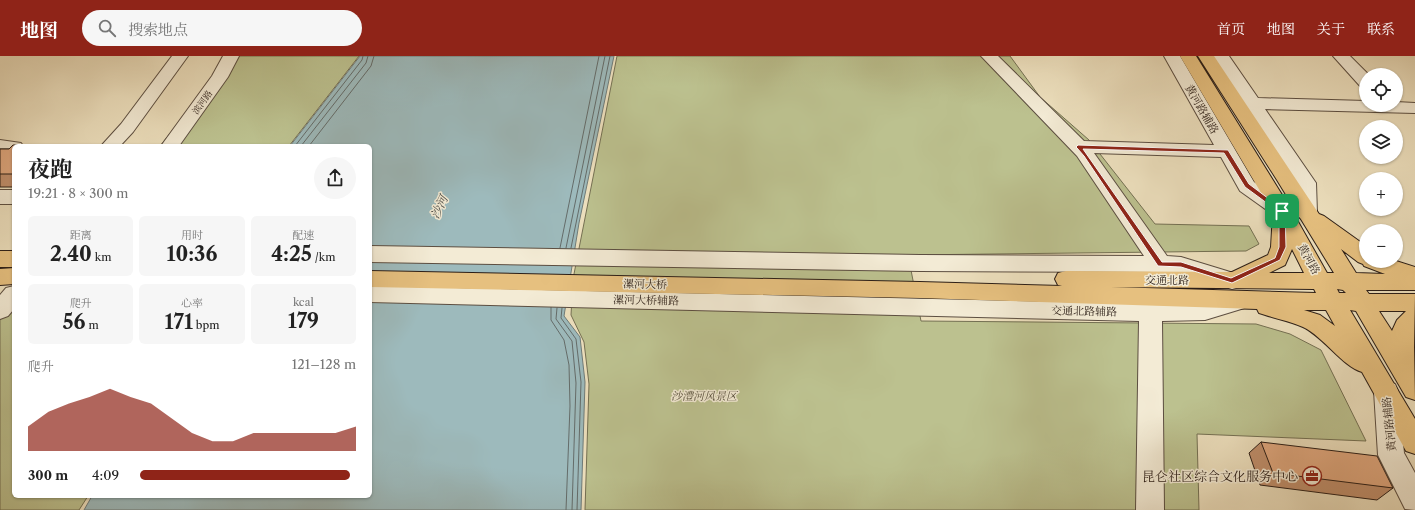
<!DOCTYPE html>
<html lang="zh">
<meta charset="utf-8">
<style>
body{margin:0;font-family:"Libre Caslon Text","Noto Serif SC",serif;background:#f6f6f6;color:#222;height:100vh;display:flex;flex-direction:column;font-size:15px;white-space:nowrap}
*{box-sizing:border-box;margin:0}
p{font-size:13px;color:#767676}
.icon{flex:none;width:22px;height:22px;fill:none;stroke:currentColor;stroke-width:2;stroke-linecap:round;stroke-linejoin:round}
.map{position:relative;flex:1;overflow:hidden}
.sheet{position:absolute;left:12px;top:88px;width:360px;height:354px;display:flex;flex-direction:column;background:#fff;border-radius:6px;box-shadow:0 1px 3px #0004}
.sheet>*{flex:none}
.controls{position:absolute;left:1359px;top:12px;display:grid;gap:8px}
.controls a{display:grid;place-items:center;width:44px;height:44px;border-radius:50%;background:#fff;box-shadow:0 1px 3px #0004;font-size:20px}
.pin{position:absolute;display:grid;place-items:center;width:34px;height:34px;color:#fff;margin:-17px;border-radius:8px;box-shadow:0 2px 6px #0006}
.round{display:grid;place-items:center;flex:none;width:42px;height:42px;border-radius:21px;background:#f6f6f6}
.overview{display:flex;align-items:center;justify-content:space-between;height:68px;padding:0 16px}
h1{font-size:22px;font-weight:700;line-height:30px}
.metrics{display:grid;grid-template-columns:repeat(3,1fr);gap:6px;height:68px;padding:4px 16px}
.metrics div{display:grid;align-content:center;border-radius:6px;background:#f6f6f6;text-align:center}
.metrics b{font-size:20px;font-weight:700}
.metrics small{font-size:11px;font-weight:400}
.metrics p{font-size:11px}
.chart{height:112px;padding:8px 16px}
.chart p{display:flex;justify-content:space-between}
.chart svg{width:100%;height:72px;margin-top:4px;fill:#8f2418;opacity:.7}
ul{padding:0 16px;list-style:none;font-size:13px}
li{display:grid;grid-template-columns:64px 48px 1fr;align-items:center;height:30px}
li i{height:10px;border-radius:5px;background:#8f2418}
header{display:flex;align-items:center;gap:24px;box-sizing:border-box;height:56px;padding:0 20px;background:#8f2418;color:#fff}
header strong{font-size:19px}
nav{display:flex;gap:22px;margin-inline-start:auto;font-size:14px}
.search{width:280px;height:36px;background:#f6f6f6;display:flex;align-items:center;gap:10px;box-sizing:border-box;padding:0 14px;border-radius:22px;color:#767676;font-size:15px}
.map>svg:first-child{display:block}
.green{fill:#bcc18f;stroke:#747053}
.water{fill:#9dbabc;stroke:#6f7c7a}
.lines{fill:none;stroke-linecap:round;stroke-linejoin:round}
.shore{stroke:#646c6a;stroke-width:1}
.minor-casing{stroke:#5c4e41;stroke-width:2}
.major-casing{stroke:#2b1e17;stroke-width:2}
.minor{fill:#f3ebd5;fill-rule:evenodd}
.major{fill:#e6c07f;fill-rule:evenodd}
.wall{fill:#c1906d;stroke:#2b1e17}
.building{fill:#e0a87f;stroke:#2b1e17}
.route{fill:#8f2418;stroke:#fff;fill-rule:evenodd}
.labels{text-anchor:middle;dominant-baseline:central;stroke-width:3;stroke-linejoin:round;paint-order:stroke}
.far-street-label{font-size:9px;fill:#2b1e17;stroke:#f3ebd5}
.street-label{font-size:11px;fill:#2b1e17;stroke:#f3ebd5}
.park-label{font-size:11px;font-style:italic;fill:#564f3b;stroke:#f3ebd5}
.water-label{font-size:12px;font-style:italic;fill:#4d4d49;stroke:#f3ebd5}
.near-poi-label{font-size:13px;fill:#2b1e17;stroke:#f3ebd5;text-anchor:end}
</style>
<header>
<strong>地图</strong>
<div class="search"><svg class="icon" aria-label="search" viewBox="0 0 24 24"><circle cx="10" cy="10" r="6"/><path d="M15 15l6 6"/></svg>搜索地点</div>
<nav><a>首页</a><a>地图</a><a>关于</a><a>联系</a></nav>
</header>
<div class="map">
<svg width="1415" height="454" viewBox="0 0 1415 454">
<rect width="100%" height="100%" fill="#ede0be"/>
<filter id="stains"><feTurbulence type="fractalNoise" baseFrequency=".005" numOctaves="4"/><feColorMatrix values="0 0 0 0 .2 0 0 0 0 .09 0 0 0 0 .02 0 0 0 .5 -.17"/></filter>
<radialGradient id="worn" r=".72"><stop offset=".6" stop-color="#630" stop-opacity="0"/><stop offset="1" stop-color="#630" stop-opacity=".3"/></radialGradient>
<path class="green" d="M224,0h135l-70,90h-129l56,-71z
M617,0h393l30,41 49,43 66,84 94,2 10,18 -13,7 -338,4 13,66 335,3 34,10 31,16 45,91 -169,-7 2,76h-614l4,-126 -5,-42 -13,-27 2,-36z
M0,241h14v199h74l-9,14h-79z"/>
<path class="water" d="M360,0h254l-35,167 -15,93 16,21 5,45 -4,128h-497l8,-14h278v-350h-80z"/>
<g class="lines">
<path class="shore" d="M295,90l67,-86 1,-4
M301,90l65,-83 2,-7
M309,90l62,-80 3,-10
M560,192l39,-192
M566,192l39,-192
M571,192l39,-192
M551,251v13l13,20 5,25 1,41 -4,104
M557,252l-1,11 16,22 4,42 -4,127
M562,252l-1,10 15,21 5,43 -4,128"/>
<g class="minor-casing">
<path id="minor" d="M172,0h16l-55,76 -13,14h-19l20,-22z
M223,0h16l-11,21 -49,69h-18l51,-70z
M981,0h17l86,85 130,4 -50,-89h16l74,126 35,24 3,5 -3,5 -7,2 -7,-2 -35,-25 -19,-34 -127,-4 73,103 14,1 59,18 3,6 -3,6 -8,2 -51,-16 -20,-1 -241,-1 -550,-9v-16l550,9 224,1 -67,-100z
M1213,0h16l29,42 108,3v4h30v-3l19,1v10l-150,-4 51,74 1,30 -3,5 -7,2 -7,-2 -3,-5 -1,-30z
M1333,0h17l19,19h-3v12l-6,-1z
M0,84l21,3 2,3h-9v7l-14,-1z
M0,134h14v14h-14z
M14,230v23l-6,7 -8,3v-24l6,-7z
M370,230l781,18 54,-2 38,-10 8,2 3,6 -3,6 -46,14 -43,1 2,189h-28l3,-189 -769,-19z
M1386,325l9,3 3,7 6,62 11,20v37l-10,-1 -27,-54 -4,-64 3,-7z"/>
</g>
<g class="major-casing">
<path id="major" d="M1180,0h16l96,155 35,62h7l-57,-93 -79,-124h16l105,158 5,2 42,30v15h30l19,6v23h-49l3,4h46l-1,53 1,53 -9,-3 -50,-86 -6,-1 65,109v35l-9,-3 -44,-79c-20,-6 -38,-35 -59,-45 -13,-6 -30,-9 -44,-14l-2,-4 -337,-11 -550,-11v-16l550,11 142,4 -4,-1 -3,-6 3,-6 8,-2 166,1 36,-17 3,-8 2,-34zM1292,193l12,24h-35l16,-8zM1341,193l17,13 5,2 1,2 21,8 -29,-1zM1111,231l203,2 2,4zM1337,233l6,1 3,3h-7zM1304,254h22l9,16 -15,-11zM1379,255h27l-9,9 -5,11z
M0,195h14v16h-14z
M14,212v16l-14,1v-16z"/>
</g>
<use href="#minor" class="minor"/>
<use href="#major" class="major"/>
</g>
<path class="wall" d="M14,90v41h-14v-38h9z
M1261,386l132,46 -16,12 -117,-15 -11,-32z"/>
<path class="building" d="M13,89h20l-1,1h-18v28h-14v-25h9z
M1261,386l116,14 16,32 -120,-15z"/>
<path class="route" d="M1078,89l150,5 21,34 36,27 1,36 -6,13 -48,23 -51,-16 -23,-1 -74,-110 -7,-8 -1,-1zM1083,93l141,4 21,34 34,25v35l-4,11 -44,20 -50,-16h-19z"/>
<defs>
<g id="office-ring" transform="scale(1)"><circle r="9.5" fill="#f3ebd5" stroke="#8f2418" stroke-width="1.5"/><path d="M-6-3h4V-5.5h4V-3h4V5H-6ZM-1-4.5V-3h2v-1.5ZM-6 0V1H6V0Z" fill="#8f2418"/></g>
</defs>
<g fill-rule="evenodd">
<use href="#office-ring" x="1312" y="420"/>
</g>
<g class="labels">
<g class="far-street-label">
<text transform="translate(202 46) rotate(-54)">滨河路</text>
</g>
<g class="street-label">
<text transform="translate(1202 53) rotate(60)">黄河路辅路</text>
<text transform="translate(1309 203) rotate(61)">黄河路</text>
<text x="1167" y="224">交通北路</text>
<text transform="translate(645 228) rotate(1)">漯河大桥</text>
<text transform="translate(646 244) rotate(1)">漯河大桥辅路</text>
<text transform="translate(1084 255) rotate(1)">交通北路辅路</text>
<text transform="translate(1389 368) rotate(-96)">黄河路辅路</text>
</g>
<g class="park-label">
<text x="704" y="340">沙澧河风景区</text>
</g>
<g class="water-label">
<text transform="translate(439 151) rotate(-65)">沙河</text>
</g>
<g class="near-poi-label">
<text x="1298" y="420">昆仑社区综合文化服务中心</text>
</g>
</g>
<rect width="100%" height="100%" filter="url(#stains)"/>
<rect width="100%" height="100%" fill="url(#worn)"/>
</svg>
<div class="controls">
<a><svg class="icon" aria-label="locate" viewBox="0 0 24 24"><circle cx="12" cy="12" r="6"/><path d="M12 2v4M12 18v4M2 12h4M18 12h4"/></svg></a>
<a><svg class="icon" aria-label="layers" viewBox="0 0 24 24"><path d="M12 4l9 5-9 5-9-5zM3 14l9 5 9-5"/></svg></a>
<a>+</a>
<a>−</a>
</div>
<div class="pin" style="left:1282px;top:155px;background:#1e9e55"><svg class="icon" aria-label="arrive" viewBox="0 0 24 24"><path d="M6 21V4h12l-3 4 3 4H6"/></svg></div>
<section class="sheet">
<div class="overview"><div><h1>夜跑</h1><p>19:21 · 8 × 300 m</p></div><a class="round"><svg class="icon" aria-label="share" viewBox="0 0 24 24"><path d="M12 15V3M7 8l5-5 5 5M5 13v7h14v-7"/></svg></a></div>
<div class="metrics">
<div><p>距离</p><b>2.40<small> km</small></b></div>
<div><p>用时</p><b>10:36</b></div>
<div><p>配速</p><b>4:25<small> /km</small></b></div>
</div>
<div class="metrics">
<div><p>爬升</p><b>56<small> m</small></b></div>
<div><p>心率</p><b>171<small> bpm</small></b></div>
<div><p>kcal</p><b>179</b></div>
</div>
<div class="chart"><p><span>爬升</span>121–128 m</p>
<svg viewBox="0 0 160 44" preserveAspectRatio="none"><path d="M0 44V29L10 20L20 15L30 11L40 6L50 11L60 15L70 24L80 33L90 38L100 38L110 33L120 33L130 33L140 33L150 33L160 29V44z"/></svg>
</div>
<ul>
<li><b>300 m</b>4:09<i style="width:97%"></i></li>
</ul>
</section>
</div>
